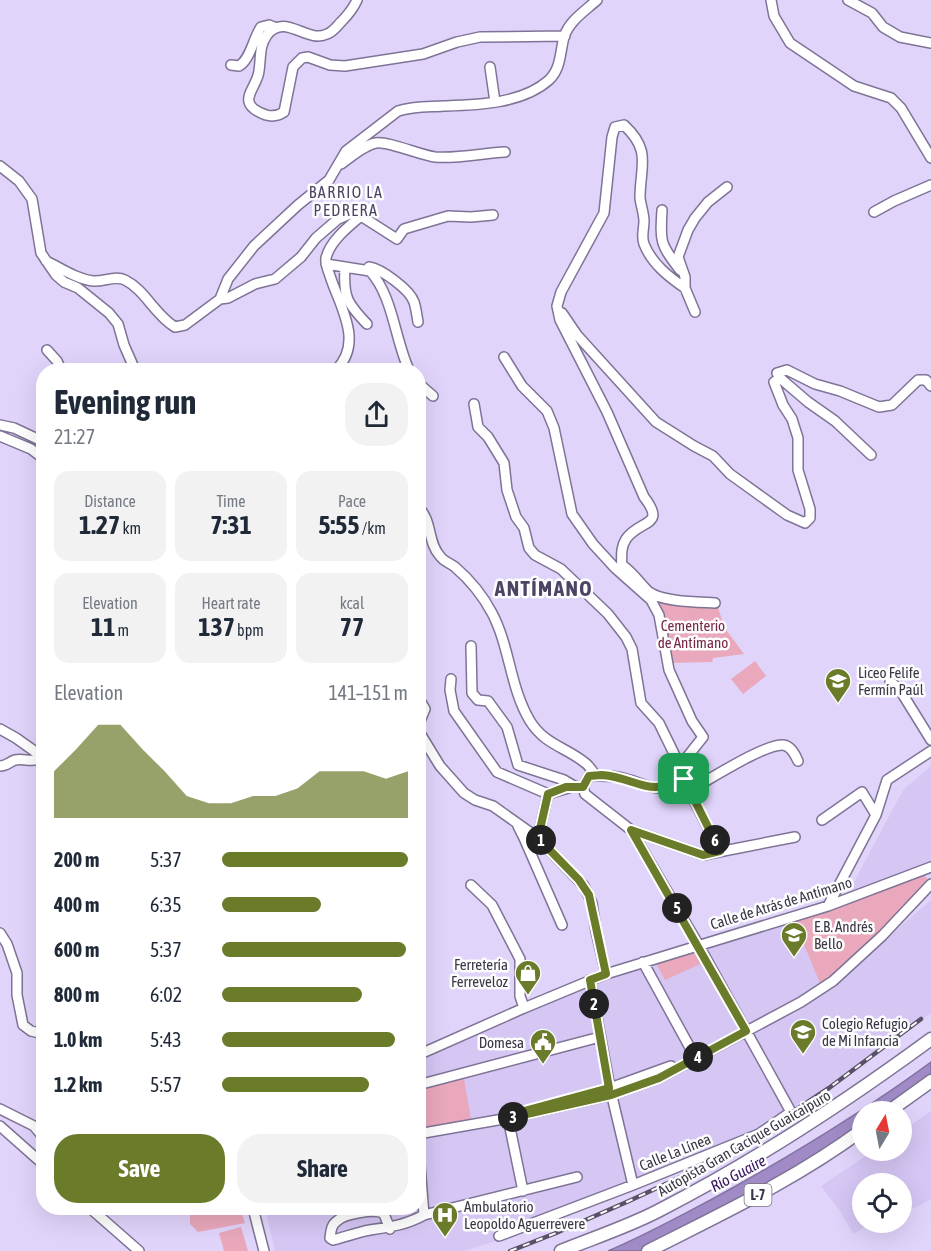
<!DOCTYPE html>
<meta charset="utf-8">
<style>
body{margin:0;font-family:"Asap Condensed",sans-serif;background:#f2f2f3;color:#1f2937;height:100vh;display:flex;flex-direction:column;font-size:22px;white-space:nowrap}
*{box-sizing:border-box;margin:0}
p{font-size:20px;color:#747a83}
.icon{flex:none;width:33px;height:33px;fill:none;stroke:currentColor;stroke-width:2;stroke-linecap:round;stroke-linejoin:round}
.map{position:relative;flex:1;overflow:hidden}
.details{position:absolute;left:36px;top:363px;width:390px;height:852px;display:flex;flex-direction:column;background:#fff;border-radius:24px;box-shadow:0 6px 24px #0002}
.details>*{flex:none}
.needle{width:39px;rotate:10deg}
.buttons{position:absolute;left:852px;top:1101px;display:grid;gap:12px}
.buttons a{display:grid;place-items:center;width:60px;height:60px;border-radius:50%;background:#fff;box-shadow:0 6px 24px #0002;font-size:30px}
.pin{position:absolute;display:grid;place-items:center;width:51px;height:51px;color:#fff;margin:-26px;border-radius:12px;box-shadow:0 3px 9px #0006}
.km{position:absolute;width:30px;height:30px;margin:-15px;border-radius:50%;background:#222;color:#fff;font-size:16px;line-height:30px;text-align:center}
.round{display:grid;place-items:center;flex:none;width:63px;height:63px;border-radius:24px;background:#f2f2f3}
.head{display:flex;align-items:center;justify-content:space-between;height:102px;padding:0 18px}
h1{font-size:33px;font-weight:700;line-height:45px}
.figures{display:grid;grid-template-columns:repeat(3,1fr);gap:9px;height:102px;padding:6px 18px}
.figures div{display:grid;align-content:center;border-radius:15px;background:#f2f2f3;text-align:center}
.figures b{font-size:26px;font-weight:700}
.figures small{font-size:16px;font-weight:400}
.figures p{font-size:16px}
.chart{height:168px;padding:12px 18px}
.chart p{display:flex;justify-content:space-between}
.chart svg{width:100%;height:108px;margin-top:6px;fill:#6a7b2a;opacity:.7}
.cta{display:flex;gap:12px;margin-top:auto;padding:12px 18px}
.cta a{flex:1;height:69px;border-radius:24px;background:#6a7b2a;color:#fff;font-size:24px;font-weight:700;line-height:69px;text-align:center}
.cta a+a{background:#f2f2f3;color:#1f2937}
ul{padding:0 18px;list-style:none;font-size:20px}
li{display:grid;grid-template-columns:96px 72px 1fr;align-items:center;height:45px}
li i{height:15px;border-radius:8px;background:#6a7b2a}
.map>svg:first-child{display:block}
.built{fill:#d5c6f4}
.green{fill:#e9a8bb}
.water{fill:#a08bc7;stroke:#8272a0;stroke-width:1.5}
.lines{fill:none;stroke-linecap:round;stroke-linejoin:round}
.minor-casing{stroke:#7f7396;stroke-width:12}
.highway-casing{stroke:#7f7396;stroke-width:15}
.minor{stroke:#fff;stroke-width:9}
.highway{stroke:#fff;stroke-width:12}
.rail-casing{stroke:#595266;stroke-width:4.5}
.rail{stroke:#fdfdfd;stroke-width:2;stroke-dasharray:7;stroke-linecap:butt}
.route-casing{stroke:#fff;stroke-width:12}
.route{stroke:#6a7b2a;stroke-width:8}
.labels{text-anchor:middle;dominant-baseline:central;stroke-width:5;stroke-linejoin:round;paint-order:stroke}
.shield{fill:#fdfdfd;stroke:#75727d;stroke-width:1.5}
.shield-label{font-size:14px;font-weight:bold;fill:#3b3646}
.park-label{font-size:15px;fill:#792646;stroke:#fdfdfd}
.poi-label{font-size:15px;fill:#3b3646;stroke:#fdfdfd;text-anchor:start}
.street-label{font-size:15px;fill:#3b3646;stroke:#fdfdfd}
.neighbourhood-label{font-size:16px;letter-spacing:1.5px;fill:#4e4363;stroke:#fdfdfd}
.water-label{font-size:16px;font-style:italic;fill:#37165d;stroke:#fdfdfd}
.district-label{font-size:21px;font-weight:bold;letter-spacing:1.5px;fill:#4e4363;stroke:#fdfdfd}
</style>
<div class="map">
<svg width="931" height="1251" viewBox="0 0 931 1251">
<rect width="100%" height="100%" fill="#e1d4fb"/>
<path class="built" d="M931,766v100l-86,33 58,-109z
M931,900v113l-141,103 -67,33 -229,83 2,9 -32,10h-189l-10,-43h153l1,-147 134,-61 24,-8 62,-28 81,-19 74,-23 37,64z
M931,1111v88l-14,8 -15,4v-27h-40v38l11,1 -20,11 -13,-23 -19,-25 52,-35 29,-1v-19z"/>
<path class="green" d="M660,601l58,6 6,20 20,27 -31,4 -1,4 -43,1 -6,-29z
M755,661l11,15 -23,18 -12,-15z
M920,873l6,4 5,7 -109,104 -29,-70z
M698,944l9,17 -42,19 -12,-22z
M463,1073l8,46 -52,11 -1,-45z
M190,1208h50l5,15 -47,9 -8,-8z
M241,1227l7,24h-24l-5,-18z"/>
<path class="water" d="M931,1062v17l-46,32 -23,1v14l-31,21 -156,88 -33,16h-34c38,-16 74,-36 110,-55 74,-41 145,-84 213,-134z"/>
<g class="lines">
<g class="minor-casing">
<path id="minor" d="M357,0c-4,9 -9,15 -16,22 -4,4 -8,10 -14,12 -20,10 -42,-22 -60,1 -8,11 -6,23 -8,36 -2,18 -26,32 7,44 7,2 12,1 18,-3l9,-45 9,-9 6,-1 22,8 15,1 78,-12 34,-12 23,-5 85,-1
M771,0l3,16 16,27 64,43 37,12 10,10 30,50
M848,0l24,13 11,14 17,10 31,6
M231,65l8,1c11,-6 14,-27 22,-39l8,-2 7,3
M490,67l5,35
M341,164c10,-7 23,-19 35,-21 12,-2 44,12 59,14 21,2 49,-4 70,-5
M0,166l19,15 13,18 9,54 15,22 8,7 14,6 31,25 9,11 6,21 11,25
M662,210c-2,32 -2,34 18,60
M874,212l20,-11 37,-16
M361,216l36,23 7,-10 44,-13 23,1 22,-2
M46,261c15,7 30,18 47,20 11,1 22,-6 32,-1 20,10 30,35 50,47l10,-2 35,-26 8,-20 26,-33 44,-41 31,-25 17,-29 52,-40c15,-5 30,-4 46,-5 33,-1 78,-2 105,-26 12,-11 11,-28 15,-43 5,-16 21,-26 33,-37
M326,264l44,7c23,25 25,69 39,99
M345,267c-2,30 2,36 22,57
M369,267c13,2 41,23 45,35 2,6 3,14 4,20
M220,299l8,-1 27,-14 20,-5 26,-22 15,-19 22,-19 14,-6 9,3c-12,10 -31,25 -35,42 -1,6 2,12 4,18 10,31 34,66 6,94
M695,312l-10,-24v-11l-7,-20 10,-27 7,-12 13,-16 19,-15
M562,313l15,22 79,87 38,24 19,10 17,18 57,41 18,8 5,-5v-9l-12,-39v-32l-6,-19 -9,-14 -9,-23 6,-4 -3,-5 10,-3 28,14 25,7 39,16 13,-2 26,-25h8l5,6
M47,350l10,11 4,9
M504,357l18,29 25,25 7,17 18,86 21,30 22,24 36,32 8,15 10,55 23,51 11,16 -23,29
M780,378l28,24 27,19 36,34
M418,383l15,13
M474,404l4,23 10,10 16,26 3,27 9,27 8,11 5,20 6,7 26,14 47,45 18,23 6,12 9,54 18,20 21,43 3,13 37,72
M0,425l14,3 30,14
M0,436l31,13 13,10
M418,507c15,14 9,35 22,49 3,5 10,7 15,11 14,12 28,29 37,46 18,34 18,75 38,108 14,23 35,26 54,41 5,3 8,9 12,14
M622,565c11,7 18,19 27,27 14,10 49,10 66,11
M621,572c2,-12 -2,-22 5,-33 14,-20 41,-12 18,-42l-37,-85 -47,-92 -3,-14 4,-14 43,-79 8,-76 3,-10 9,-2c28,26 16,41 16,73 1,8 4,16 4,23 0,9 -3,15 0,23 8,20 25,33 41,44
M471,646l1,47 6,7 10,1 19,26 11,38 46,15 10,6
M451,679l-1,11 4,21 43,61 51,22
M890,681l10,9 31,50
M418,697l7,12 -7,17
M0,729l16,9 28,20
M418,730l22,36 24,27 11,7 18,6 45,32 46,48 8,17 4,28 10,43
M0,766c7,0 9,-4 15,-6 10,-2 17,3 27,-2
M583,787l6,-11c12,0 23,-1 34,2 29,7 29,18 60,1
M690,790c19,-10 74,-46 93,-45 8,1 12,9 15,16
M822,820l40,-28 14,23
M518,826l6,12 38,87
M631,830l72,25 92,-18
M538,838l10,-44 27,-8
M471,885l21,20 28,54v37l4,12
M828,906l48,-91 11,-35 44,-29
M0,933l7,11 10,29v22l6,30 8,6 13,3
M643,962l51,93
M590,980l20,108 23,97
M418,1055l106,-47 82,-34 222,-68 103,-39
M418,1085l182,-48
M573,1098l37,-10 61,-22
M0,1109l34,17 10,12
M512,1115l-3,8 14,68
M0,1126l44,39
M418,1134l91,-16 102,-23 48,-17 142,-76 32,-21 49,-45 49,-52
M418,1140l6,75
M90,1208l49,43
M253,1208l11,43
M390,1229l-6,-15c-8,-6 -40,0 -47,7 -6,4 -6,10 -7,17l3,2c12,-3 25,-8 37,-10 20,-3 36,-5 54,-15l153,-38
M499,1236l134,-51 126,-51 32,-22 -93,-168 -67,-114 -46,-36 -2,-7"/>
</g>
<g class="highway-casing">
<path id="highway" d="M888,1112l43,-31
M561,1251c32,-13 66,-24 97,-40 96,-49 186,-108 273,-172
M648,1251c73,-37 148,-72 214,-121"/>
</g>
<use href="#minor" class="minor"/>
<use href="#highway" class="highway"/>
<g class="rail-casing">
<path id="rail" d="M510,1251l46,-18 73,-32 97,-45 103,-68 92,-69"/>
</g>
<use href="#rail" class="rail"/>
</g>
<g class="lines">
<g class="route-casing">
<path id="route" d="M602,775c36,3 45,23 82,4l36,72 -17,4 -72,-25 115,201 -87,47 -48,17 -102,23 4,-4 96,-26 -19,-108 16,-6 -17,-79 -10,-15 -41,-42 10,-44 18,-7h17l6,-11z"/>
</g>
<use href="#route" class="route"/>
</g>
<defs>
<g id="school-pin" transform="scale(1.35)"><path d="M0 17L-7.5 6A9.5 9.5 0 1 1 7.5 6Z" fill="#6a7b2a" stroke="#fdfdfd"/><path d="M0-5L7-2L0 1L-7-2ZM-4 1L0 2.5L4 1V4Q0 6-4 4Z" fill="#fff"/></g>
<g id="shop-pin" transform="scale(1.35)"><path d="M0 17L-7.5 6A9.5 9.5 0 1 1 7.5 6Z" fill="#6a7b2a" stroke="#fdfdfd"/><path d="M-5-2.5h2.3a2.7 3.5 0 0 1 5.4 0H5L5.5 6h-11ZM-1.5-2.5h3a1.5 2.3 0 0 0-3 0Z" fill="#fff"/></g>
<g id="civic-pin" transform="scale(1.35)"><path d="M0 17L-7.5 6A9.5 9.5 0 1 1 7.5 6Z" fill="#6a7b2a" stroke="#fdfdfd"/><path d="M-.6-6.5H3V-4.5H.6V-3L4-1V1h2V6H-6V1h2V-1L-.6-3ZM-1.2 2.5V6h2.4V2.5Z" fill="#fff"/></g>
<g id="hospital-pin" transform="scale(1.35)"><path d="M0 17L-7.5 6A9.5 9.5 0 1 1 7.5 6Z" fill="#6a7b2a" stroke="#fdfdfd"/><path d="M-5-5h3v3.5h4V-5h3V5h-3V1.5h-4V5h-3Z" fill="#fff"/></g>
</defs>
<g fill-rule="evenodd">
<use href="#school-pin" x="838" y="681"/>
<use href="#school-pin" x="794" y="935"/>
<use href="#shop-pin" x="528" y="973"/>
<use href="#school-pin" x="803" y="1032"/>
<use href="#civic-pin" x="543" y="1042"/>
<use href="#hospital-pin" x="445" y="1215"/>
</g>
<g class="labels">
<rect class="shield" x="744.5" y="1184" width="27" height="22" rx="4.5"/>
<g class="shield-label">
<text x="758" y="1195">L-7</text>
</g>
<g class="park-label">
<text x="693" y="625">Cementerio<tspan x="693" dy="17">de Antímano</tspan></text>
</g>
<g class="poi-label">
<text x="858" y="672">Liceo Felife<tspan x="858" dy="17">Fermín Paúl</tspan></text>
<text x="814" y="926">E.B. Andrés<tspan x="814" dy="17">Bello</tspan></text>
<text x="508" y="964" text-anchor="end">Ferretería<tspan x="508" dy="17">Ferreveloz</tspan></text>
<text x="822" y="1023">Colegio Refugio<tspan x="822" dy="17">de Mi Infancia</tspan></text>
<text x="524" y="1042" text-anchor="end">Domesa</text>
<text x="464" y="1206">Ambulatorio<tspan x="464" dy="17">Leopoldo Aguerrevere</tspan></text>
</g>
<g class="street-label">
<text transform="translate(781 903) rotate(-17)">Calle de Atrás de Antímano</text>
<text transform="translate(744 1143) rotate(-30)">Autopista Gran Cacique Guaicaipuro</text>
<text transform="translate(675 1152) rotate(-22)">Calle La Línea</text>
</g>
<g class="neighbourhood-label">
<text x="346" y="192">BARRIO LA<tspan x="346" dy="18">PEDRERA</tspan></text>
</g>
<g class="water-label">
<text transform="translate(738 1173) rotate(-28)">Río Guaire</text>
</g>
<g class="district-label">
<text x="544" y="588">ANTÍMANO</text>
</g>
</g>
</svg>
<div class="buttons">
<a><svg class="needle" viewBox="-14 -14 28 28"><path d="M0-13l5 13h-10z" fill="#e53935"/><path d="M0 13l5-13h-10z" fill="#747a83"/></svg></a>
<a><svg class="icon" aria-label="locate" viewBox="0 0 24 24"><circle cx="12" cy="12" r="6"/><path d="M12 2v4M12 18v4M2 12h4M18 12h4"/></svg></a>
</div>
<div class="pin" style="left:684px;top:779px;background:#1e9e55"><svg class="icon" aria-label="arrive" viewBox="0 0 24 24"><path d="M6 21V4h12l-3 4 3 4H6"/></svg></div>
<b class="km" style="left:541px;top:840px">1</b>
<b class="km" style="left:594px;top:1004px">2</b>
<b class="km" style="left:513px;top:1117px">3</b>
<b class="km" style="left:698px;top:1057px">4</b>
<b class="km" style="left:677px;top:908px">5</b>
<b class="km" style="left:715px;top:840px">6</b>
<section class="details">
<div class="head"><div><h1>Evening run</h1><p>21:27</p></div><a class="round"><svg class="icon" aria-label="share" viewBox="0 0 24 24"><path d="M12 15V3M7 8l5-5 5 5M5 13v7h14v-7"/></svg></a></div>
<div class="figures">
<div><p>Distance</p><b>1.27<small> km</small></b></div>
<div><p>Time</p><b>7:31</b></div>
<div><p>Pace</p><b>5:55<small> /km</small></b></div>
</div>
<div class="figures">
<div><p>Elevation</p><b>11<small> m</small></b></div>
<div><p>Heart rate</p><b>137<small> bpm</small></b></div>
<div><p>kcal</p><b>77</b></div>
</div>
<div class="chart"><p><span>Elevation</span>141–151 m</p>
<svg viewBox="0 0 160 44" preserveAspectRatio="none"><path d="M0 44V25L10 16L20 6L30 6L40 16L50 25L60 35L70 38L80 38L90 35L100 35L110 32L120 25L130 25L140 25L150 28L160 25V44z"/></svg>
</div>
<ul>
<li><b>200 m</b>5:37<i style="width:100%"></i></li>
<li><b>400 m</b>6:35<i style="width:53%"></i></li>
<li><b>600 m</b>5:37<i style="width:99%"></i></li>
<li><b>800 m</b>6:02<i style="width:75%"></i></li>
<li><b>1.0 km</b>5:43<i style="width:93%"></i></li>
<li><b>1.2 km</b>5:57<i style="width:79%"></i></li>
</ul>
<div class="cta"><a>Save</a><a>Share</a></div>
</section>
</div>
